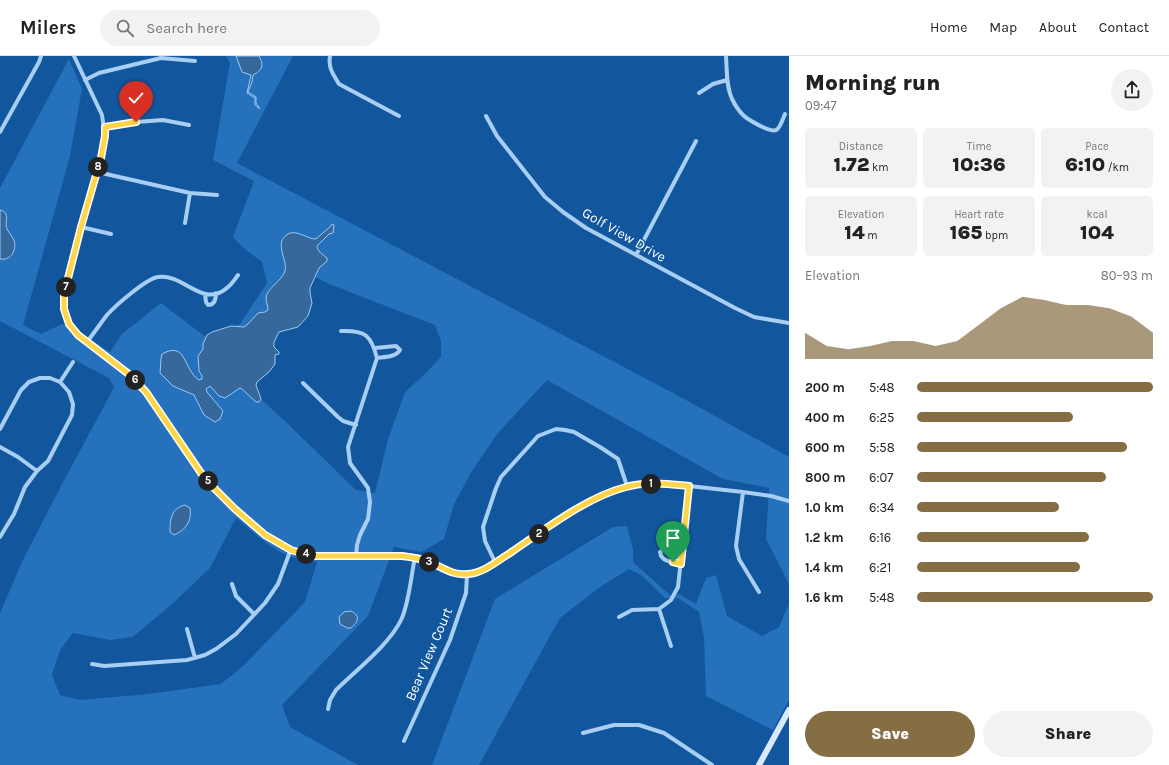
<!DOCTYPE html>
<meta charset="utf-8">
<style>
body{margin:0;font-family:Karla,sans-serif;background:#f2f2f2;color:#222;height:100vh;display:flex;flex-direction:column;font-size:15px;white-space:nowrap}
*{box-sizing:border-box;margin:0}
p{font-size:13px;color:#767676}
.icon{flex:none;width:22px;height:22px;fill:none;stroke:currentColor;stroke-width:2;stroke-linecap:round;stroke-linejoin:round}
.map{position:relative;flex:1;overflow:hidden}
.details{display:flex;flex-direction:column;background:#fff;width:380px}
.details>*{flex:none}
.pin{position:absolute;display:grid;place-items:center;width:34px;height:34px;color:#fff;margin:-41px -17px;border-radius:50% 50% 50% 0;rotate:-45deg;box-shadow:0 0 4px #0007}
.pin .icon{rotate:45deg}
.km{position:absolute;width:20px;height:20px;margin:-10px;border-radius:50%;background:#222;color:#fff;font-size:11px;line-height:20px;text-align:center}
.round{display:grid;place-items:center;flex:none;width:42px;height:42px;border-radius:21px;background:#f2f2f2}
.head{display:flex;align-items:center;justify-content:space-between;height:68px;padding:0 16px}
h1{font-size:22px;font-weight:800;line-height:30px}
.metrics{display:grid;grid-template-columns:repeat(3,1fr);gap:6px;height:68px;padding:4px 16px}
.metrics div{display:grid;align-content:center;border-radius:6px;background:#f2f2f2;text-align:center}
.metrics b{font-size:20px;font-weight:800}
.metrics small{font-size:11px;font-weight:400}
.metrics p{font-size:11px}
.chart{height:112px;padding:8px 16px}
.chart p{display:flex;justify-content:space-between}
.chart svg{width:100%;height:72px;margin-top:4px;fill:#856e43;opacity:.7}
.cta{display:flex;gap:8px;margin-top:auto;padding:8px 16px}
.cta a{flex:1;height:46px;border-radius:24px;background:#856e43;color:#fff;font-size:16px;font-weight:800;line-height:46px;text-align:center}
.cta a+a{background:#f2f2f2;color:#222}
ul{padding:0 16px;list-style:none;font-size:13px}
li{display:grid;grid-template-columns:64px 48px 1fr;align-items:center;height:30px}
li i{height:10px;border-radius:5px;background:#856e43}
header{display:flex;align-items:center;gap:24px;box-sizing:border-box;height:56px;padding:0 20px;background:#fff;border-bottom:1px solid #e0e0e0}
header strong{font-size:19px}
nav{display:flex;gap:22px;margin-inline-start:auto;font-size:14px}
.search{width:280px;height:36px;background:#f2f2f2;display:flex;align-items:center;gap:10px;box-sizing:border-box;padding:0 14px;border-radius:22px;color:#767676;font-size:15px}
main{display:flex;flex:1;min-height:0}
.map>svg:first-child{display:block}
.green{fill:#2571bb;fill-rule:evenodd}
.water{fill:#37689b;stroke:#9acaf7}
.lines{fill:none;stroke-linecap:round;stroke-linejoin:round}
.street{stroke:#a8cef4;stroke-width:4}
.secondary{stroke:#d8eafd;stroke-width:6}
.route-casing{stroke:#fff;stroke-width:8}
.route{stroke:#ffd54a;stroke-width:5}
.labels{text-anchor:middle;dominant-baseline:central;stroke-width:3;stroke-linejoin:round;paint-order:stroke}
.street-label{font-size:14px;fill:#fff;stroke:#12569d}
</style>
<header>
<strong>Milers</strong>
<div class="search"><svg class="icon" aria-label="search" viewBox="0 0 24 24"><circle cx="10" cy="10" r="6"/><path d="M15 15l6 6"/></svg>Search here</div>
<nav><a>Home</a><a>Map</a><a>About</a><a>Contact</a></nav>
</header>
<main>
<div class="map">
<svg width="789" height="709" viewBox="0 0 789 709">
<rect width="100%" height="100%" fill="#12569d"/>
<path class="green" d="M226,0h67l-56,107 438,231 114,63v127l-23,-45 3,-51 -46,-9 -176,-99 -49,53 -26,38 -18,33 -10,35 -22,13 -28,-5 -26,69 -86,89 8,22 68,38h-358v-152l22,-51 40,-78 48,-89 4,-8 -5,-9 -109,-57v-133l69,-129 13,30 -12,67 -47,169 18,9 21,-10c18,6 32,18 48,28l12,-18 39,-31 46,35 33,-14 27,-41 -5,-21 -20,-15 -9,-10 21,-56 -41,-21 17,-97zM315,221l14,7 106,41 6,16v16l-16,17 -20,18 -17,47 -13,54 -19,-3 -68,-66 -27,-25 -5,-14 1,-3 12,-10 6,-8v-9l4,-1v-2l-5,-5v-5l5,-10 19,-5 10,-11 4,-13 -2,-15zM236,462c18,15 37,33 59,40 7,2 15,3 22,4l-12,40 -60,62 -24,20 -73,10 -68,6 -20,-5 -8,-20 8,-25 13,-17 37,7 23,-3 38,-32 39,-37z
M627,470l6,23v13l37,33 9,-1 17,10 10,-26 10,-3 11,41 35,20 17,-9 10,-23v96l-16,30 -67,-34 -2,-58 -5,-26 -21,-14h-13l-24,-23 -12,-6 -29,18 -40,31 -81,147h-47l63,-166 118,-72z"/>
<path class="water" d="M236,0h23c5,9 4,14 -6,19l-1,7 -4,10 8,5v6l4,6 -5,-4v-7l-8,-5 4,-18 -9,-3z
M0,154c11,3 4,11 7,19 2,4 5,7 7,11 3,10 -3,21 -14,19z
M332,168l2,1 -1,8 -4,1 -12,12c0,5 6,9 10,12v3l-8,7 -9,20v5l2,10 -4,13 -10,11 -19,5 -5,10v5l5,5v2l-4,1v9l-6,8 -12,10 -1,3 5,14 -2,3h-3l-14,-13 -2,-1 -15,10 -6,-2 -9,-10 -4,3 1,3 16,19 -3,8 -5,3 -11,-7 -10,-20 -21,-9 -13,-13 1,-14 1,-5c25,-14 21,16 37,26l3,-1v-3l-3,-5 -1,-15 5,-7v-5l4,-9 5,-3 19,-6 13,1 4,-3 10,-11 7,-1 3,-2c0,-4 -2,-8 -2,-12 0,-9 16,-17 19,-27 3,-12 -12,-28 3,-37 8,-5 19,5 28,5l15,-13z
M185,449l5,3c2,13 -4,22 -16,27l-4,-3c0,-12 1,-24 15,-27z
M351,555c10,5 7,11 0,17h-4l-7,-4 -1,-7 5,-5z"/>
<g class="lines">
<path class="street" d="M74,0l28,59 3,21 -4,22 -20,69 -17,67v15l5,15 9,11 52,40 16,17 55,81 15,18 19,18 30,26 26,14 21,6 90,1 13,1 15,5 23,11 14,2 9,-2 19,-11 100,-64 32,-12 31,-3 31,3 54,6 28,4 18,5
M330,0c-2,12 3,18 9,28l60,32
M726,0c1,14 0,30 6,43 3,6 6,11 11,16 4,4 27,18 33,15 4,-1 7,-12 9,-16
M85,24l14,-7 62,-15 34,3
M699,37l14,-9 14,-4
M486,60l11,20 48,61 18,15 23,16 149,80 19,9 35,6
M105,71l31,-5 27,-2 26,5
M0,76l39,-70 2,-6
M97,116l93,21 27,2
M185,167l5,-30
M81,171l30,7
M636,199l60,-114
M205,238l1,8 2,3c7,0 8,-6 8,-12
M341,275c24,-1 30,4 36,27l-29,89 2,16 18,25 2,14 -2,17 -8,16 -3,10 -1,11
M87,286c7,-9 13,-18 20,-27 8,-9 40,-37 51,-38 26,-4 45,33 70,10 4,-3 7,-8 10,-12
M375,292l21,-2 4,4c-4,7 -15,7 -23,8
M60,326l13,-20
M303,327l35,34 5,4 13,4
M0,373l21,-39 8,-8 11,-4h10l10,4 9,10 4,12 -1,11 -24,46 -11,10 -12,16 -11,27 -14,23
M0,391l18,10 19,14
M743,436l-7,54 3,13 20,33
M495,506l-10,-21 -2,-14 13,-39 5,-11 37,-41 18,-7 9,1 9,2 26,15 18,12 9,27
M681,507c-8,-1 -20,-1 -21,-11l3,-2 19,1
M232,528l4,12 18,18
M659,553l12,37
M619,561l13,-7 27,-1 12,-9 7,-13 11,-101
M187,573l8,29
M92,608l12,2 83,-6 18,-5 11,-6 20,-15 29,-31 13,-19 13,-35
M328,653l2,-9 6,-10c19,-19 53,-45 65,-70 8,-16 10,-44 14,-63
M583,677l31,-8h25l25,8 48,32
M404,685l46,-101 16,-47 1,-18"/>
<path class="secondary" d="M759,709l30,-55"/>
</g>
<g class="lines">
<g class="route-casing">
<path id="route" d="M136,66l-31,5v9l-4,22 -20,69 -17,67v15l5,15 9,11 52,40 16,17 55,81 15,17 19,19 30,26 26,15 21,6h90c9,1 18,2 27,6 14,5 23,14 39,12 16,-1 32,-15 45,-23 34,-23 74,-54 113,-64 20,-6 43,-3 63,-1l-8,78 -8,-2"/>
</g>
<use href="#route" class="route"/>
</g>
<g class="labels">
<g class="street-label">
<text transform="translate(624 179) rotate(30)">Golf View Drive</text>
<text transform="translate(429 598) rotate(-67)">Bear View Court</text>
</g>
</g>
</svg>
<div class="pin" style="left:673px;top:506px;background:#1e9e55"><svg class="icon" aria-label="arrive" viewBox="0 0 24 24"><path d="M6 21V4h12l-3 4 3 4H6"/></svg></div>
<div class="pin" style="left:136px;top:66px;background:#d93025"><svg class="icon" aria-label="check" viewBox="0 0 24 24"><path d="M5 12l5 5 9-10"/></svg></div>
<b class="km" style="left:651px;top:428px">1</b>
<b class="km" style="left:539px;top:478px">2</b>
<b class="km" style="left:429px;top:506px">3</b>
<b class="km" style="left:306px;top:498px">4</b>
<b class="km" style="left:208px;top:425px">5</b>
<b class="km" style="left:135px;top:324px">6</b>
<b class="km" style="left:66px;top:231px">7</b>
<b class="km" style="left:98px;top:111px">8</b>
</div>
<section class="details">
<div class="head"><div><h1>Morning run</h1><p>09:47</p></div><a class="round"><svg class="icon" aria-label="share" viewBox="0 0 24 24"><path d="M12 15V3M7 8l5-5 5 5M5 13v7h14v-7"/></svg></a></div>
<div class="metrics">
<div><p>Distance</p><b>1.72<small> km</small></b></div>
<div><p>Time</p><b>10:36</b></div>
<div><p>Pace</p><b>6:10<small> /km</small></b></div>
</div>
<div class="metrics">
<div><p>Elevation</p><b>14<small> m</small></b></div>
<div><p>Heart rate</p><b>165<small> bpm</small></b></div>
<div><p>kcal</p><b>104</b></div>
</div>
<div class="chart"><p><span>Elevation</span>80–93 m</p>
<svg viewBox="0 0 160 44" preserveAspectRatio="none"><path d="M0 44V28L10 36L20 38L30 36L40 33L50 33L60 36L70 33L80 23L90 13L100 6L110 8L120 11L130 11L140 13L150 18L160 28V44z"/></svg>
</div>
<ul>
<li><b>200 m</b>5:48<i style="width:100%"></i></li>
<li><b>400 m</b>6:25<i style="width:66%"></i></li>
<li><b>600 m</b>5:58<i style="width:89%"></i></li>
<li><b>800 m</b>6:07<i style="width:80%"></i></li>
<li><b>1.0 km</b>6:34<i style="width:60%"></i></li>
<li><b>1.2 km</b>6:16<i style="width:73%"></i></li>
<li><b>1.4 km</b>6:21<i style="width:69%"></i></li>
<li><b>1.6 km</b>5:48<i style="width:100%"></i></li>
</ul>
<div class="cta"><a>Save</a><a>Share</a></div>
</section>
</main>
